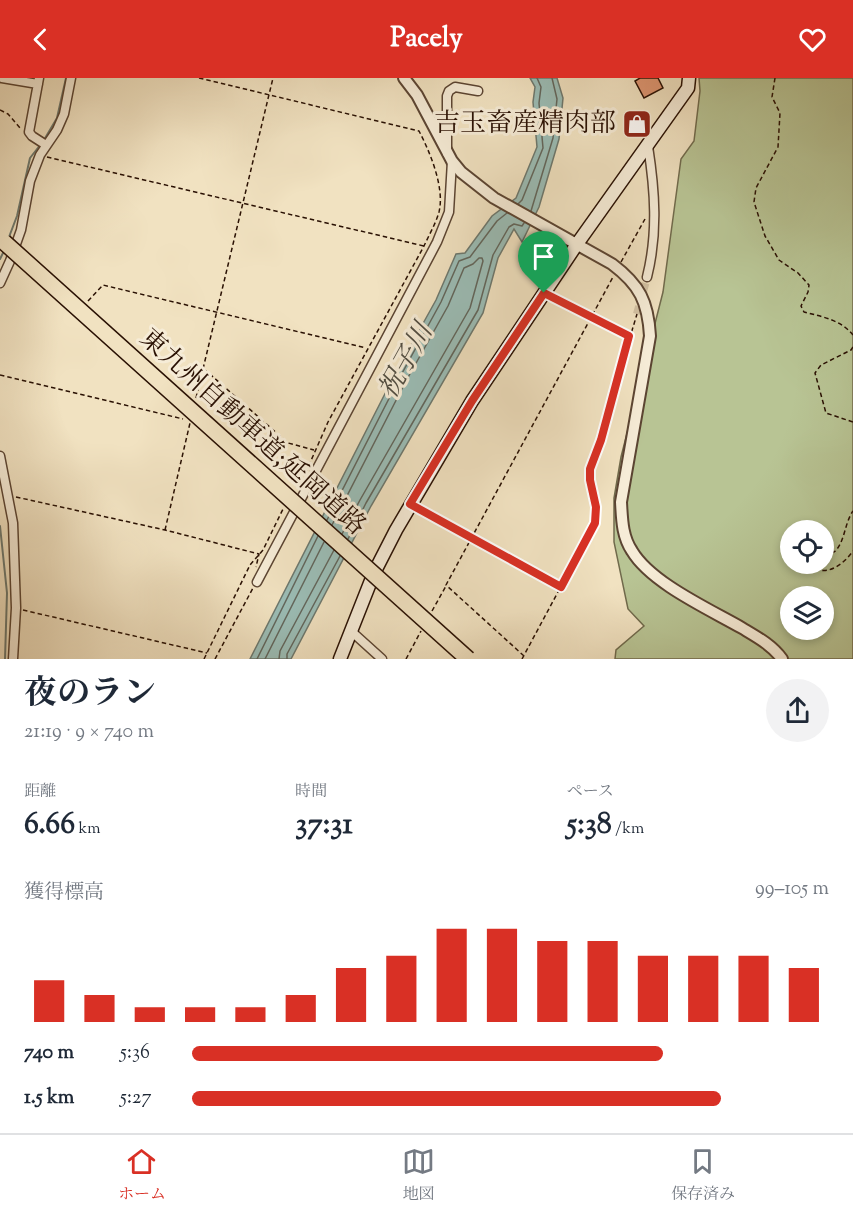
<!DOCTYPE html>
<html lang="ja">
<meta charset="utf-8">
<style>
body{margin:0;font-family:"Sorts Mill Goudy","Noto Serif JP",serif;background:#f2f2f3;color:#1f2937;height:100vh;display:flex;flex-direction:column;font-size:22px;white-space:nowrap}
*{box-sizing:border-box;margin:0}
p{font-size:20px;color:#747a83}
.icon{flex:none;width:33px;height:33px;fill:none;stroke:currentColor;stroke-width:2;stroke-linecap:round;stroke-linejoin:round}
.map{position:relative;height:581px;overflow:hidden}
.side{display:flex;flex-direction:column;background:#fff;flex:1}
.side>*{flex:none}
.buttons{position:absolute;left:780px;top:442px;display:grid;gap:12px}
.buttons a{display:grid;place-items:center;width:54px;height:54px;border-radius:50%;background:#fff;box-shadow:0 3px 9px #0003;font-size:30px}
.pin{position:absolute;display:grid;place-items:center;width:51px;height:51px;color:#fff;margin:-62px -26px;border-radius:50% 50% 50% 0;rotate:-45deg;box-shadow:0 0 6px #0007}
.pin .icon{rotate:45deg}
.round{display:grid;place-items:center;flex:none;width:63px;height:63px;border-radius:32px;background:#f2f2f3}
.overview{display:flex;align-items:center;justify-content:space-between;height:102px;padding:0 24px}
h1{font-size:33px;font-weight:700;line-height:45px}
.metrics{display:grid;grid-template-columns:repeat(3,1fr);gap:9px;height:102px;padding:6px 24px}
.metrics div{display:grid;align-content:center}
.metrics b{font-size:30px;font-weight:700}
.metrics small{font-size:16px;font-weight:400}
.metrics p{font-size:16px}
.chart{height:168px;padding:12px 24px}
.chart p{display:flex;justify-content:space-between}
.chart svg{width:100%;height:108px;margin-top:6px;stroke:#d93025;stroke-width:6}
ul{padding:0 24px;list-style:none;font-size:20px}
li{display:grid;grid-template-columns:96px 72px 1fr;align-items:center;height:45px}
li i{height:15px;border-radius:8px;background:#d93025}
header{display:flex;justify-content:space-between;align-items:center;height:78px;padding:0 24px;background:#d93025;color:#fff;font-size:27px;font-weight:700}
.tabs{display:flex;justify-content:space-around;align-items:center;height:84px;border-top:2px solid #e0e1e3;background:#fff;font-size:16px;color:#747a83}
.tabs a{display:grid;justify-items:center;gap:3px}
.tabs .on{color:#d93025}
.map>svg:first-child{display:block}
.green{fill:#b8c494;stroke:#706a4c;stroke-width:1.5;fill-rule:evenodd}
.water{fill:#9bbdb6;stroke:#6d786e;stroke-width:1.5}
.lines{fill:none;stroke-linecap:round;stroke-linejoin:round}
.shore{stroke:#62665c;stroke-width:1.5}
.stream{stroke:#6d786e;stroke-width:2}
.building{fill:#df9672;stroke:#291003;stroke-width:1.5}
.minor-tunnel{stroke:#d3c2a4;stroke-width:8;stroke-dasharray:8 4;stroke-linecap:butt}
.minor-casing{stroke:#5b4432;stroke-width:11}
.tertiary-casing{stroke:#5b4432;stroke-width:14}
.secondary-casing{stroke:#291003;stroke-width:15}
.path{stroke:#291003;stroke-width:1.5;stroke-dasharray:4.5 3;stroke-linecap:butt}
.minor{stroke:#f6ecd7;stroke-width:8}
.tertiary{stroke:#f6ecd7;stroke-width:10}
.secondary{stroke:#f6ecd7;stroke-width:12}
.motorway-bridge-casing{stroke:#291003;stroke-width:18;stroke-linecap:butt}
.motorway-bridge{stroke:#f1e2c1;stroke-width:15}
.route-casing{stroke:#fff;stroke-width:12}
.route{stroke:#d93025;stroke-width:8}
.labels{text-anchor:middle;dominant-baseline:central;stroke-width:6;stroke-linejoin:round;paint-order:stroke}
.poi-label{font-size:26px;fill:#291003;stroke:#f6ecd7;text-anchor:end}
.street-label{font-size:26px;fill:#291003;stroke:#f6ecd7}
.water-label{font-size:27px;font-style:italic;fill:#514d42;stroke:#f6ecd7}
</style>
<header><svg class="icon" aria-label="back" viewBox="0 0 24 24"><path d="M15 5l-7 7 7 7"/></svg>Pacely<svg class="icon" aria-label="heart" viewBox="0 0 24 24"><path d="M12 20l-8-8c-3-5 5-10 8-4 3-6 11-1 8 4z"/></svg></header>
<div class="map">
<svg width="853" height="581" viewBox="0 0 853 581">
<rect width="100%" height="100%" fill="#f1e2c1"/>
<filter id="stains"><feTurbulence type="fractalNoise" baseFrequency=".00333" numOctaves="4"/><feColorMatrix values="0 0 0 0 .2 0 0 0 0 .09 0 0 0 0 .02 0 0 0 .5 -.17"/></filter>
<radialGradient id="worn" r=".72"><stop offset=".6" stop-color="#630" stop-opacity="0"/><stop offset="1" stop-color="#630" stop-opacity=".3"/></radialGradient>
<path class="green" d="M699,0h154v581h-238l1,-9 28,-24 -16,-17 -14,-67v-44l7,-41 42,-165 18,-133 13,-18 6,-50zM790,453h34v33h-34zM790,519h34v33h-34z"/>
<path class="water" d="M530,0h27l6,20 -4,41 -20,68 -17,35 -8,-13 -16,29 -15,55 -112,193 -80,153h-41l145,-285 41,-74 20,-46 9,-1 27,-37 24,-18 21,-51 -4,-45 2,-15z"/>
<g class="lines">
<path class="shore" d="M518,126l4,-4 21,-52 -4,-45 2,-16 -4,-9
M531,133l22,-73 4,-39 -5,-21
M327,442l73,-143 41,-75 18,-41 11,-4 27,-36 10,-8
M332,447l74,-144 42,-75 16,-38 9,-4 6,-6h3l1,3 -13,47 -110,192 -18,34
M348,461l18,-36 112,-193 15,-55 16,-28 5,-3 8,2 2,-3
M257,581l61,-123
M265,581l59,-117
M279,581l1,-8 54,-101
M287,581v-5l53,-98"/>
<path class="stream" d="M44,62l13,-22 9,-40
M9,159l8,-21 13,-58 11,-14
M0,181l4,-8
M0,448l7,67 -2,66"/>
</g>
<path class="building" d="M640,0h18l5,10 -19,10 -9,-17z
M639,36l6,15 -11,5 -6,-15z"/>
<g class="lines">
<path class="minor-tunnel" d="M637,236l10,-37"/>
<g class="minor-casing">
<path id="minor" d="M2,0l36,6
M39,0l-10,54 3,4 14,9
M447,75v-57l2,-5 6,-4 23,4
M647,199c11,-44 8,-86 1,-131
M0,205l10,-22 11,-31 9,-49 10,-26 17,-25 7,-16 7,-36
M0,378l13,67 3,85 -3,51
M257,504l180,-340 12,-30 3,-51
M351,553l31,28"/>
</g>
<g class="tertiary-casing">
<path id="tertiary" d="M404,0l13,17 35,66 9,11 33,26 118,66c28,21 36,38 38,72l-29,166c1,17 1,34 11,49 19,32 77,58 110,77 15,9 30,17 40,31"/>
</g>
<g class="secondary-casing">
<path id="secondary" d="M340,581l34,-86 22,-43 76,-129 105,-157 111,-156 1,-10"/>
</g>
<path class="path" d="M199,0l220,53c11,21 26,57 20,81 -3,11 -10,23 -15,34l-96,176 -22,50
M775,0l-3,19 8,16 -2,34 -22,41 -2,14 11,34 14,24 19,13 11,12 -1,7 -7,14 3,6c19,5 37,8 49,23
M0,32l8,4 13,15
M47,79l377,89
M621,184l24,-43
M553,219l76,39
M88,223l15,-16 263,63
M853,269l-2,3 -30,15 -6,8 11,40 27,9
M204,291l84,74 26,7
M0,297l183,44
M196,320l77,-320
M16,419l149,33 94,24 -3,13
M420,432l141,77
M165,452l25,-107
M824,473l10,1c11,-9 10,-28 19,-41
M809,486c16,15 34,1 44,-13
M23,532l184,43
M432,533l14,-25
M524,578l-78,-71 167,-308
M204,581l46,-94 13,-15 20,-41
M215,581l38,-71
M406,581l15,-28
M522,581l73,-136 1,-16 -6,-27v-11l11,-29 7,-30 29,-96"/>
<use href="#minor" class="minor"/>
<use href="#tertiary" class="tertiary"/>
<use href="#secondary" class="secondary"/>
<g class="motorway-bridge-casing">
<path id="motorway-bridge" d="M4,164l464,417"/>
</g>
<use href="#motorway-bridge" class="motorway-bridge"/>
</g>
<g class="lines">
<g class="route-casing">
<path id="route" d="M544,215l85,43 -28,104 -11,29v11l6,27 -1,16 -34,64 -151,-83 62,-103z"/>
</g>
<use href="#route" class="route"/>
</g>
<defs>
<g id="shop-square" transform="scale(1.5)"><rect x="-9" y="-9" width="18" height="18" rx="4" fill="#8f2418" stroke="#f6ecd7"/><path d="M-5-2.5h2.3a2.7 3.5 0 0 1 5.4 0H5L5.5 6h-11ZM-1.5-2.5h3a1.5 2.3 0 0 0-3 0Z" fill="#fff"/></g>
</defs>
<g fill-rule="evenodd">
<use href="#shop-square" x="637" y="46"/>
</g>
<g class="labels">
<g class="poi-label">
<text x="616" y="46">吉玉畜産精肉部</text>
</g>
<g class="street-label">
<text transform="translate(252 355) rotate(42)">東九州自動車道;延岡道路</text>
</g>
<g class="water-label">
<text transform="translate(407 284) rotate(-61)">祝子川</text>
</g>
</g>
<rect width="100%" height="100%" filter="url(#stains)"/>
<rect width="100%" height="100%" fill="url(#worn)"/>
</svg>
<div class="buttons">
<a><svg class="icon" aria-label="locate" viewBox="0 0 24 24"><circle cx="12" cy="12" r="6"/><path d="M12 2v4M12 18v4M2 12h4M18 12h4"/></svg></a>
<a><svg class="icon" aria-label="layers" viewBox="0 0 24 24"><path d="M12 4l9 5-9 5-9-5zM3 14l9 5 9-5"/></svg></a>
</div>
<div class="pin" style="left:544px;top:215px;background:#1e9e55"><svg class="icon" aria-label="arrive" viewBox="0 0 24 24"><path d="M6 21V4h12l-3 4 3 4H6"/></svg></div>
</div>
<section class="side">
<div class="overview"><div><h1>夜のラン</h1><p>21:19 · 9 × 740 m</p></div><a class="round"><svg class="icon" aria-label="share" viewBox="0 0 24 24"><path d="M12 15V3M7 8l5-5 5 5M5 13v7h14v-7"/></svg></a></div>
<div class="metrics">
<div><p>距離</p><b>6.66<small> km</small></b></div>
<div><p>時間</p><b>37:31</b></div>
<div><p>ペース</p><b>5:38<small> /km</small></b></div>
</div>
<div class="chart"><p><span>獲得標高</span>99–105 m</p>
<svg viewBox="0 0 160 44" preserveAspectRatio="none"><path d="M5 44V27M15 44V33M25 44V38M35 44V38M45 44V38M55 44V33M65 44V22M75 44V17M85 44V6M95 44V6M105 44V11M115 44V11M125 44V17M135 44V17M145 44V17M155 44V22"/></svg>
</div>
<ul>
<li><b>740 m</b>5:36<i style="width:74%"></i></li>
<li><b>1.5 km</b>5:27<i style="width:83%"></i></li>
</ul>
</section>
<nav class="tabs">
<a class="on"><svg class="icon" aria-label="home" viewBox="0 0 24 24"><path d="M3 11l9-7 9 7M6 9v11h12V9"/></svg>ホーム</a>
<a><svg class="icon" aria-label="map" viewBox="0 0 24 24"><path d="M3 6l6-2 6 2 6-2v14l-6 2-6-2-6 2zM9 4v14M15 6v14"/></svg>地図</a>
<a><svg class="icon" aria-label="saved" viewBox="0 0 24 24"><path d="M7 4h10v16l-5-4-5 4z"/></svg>保存済み</a>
</nav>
